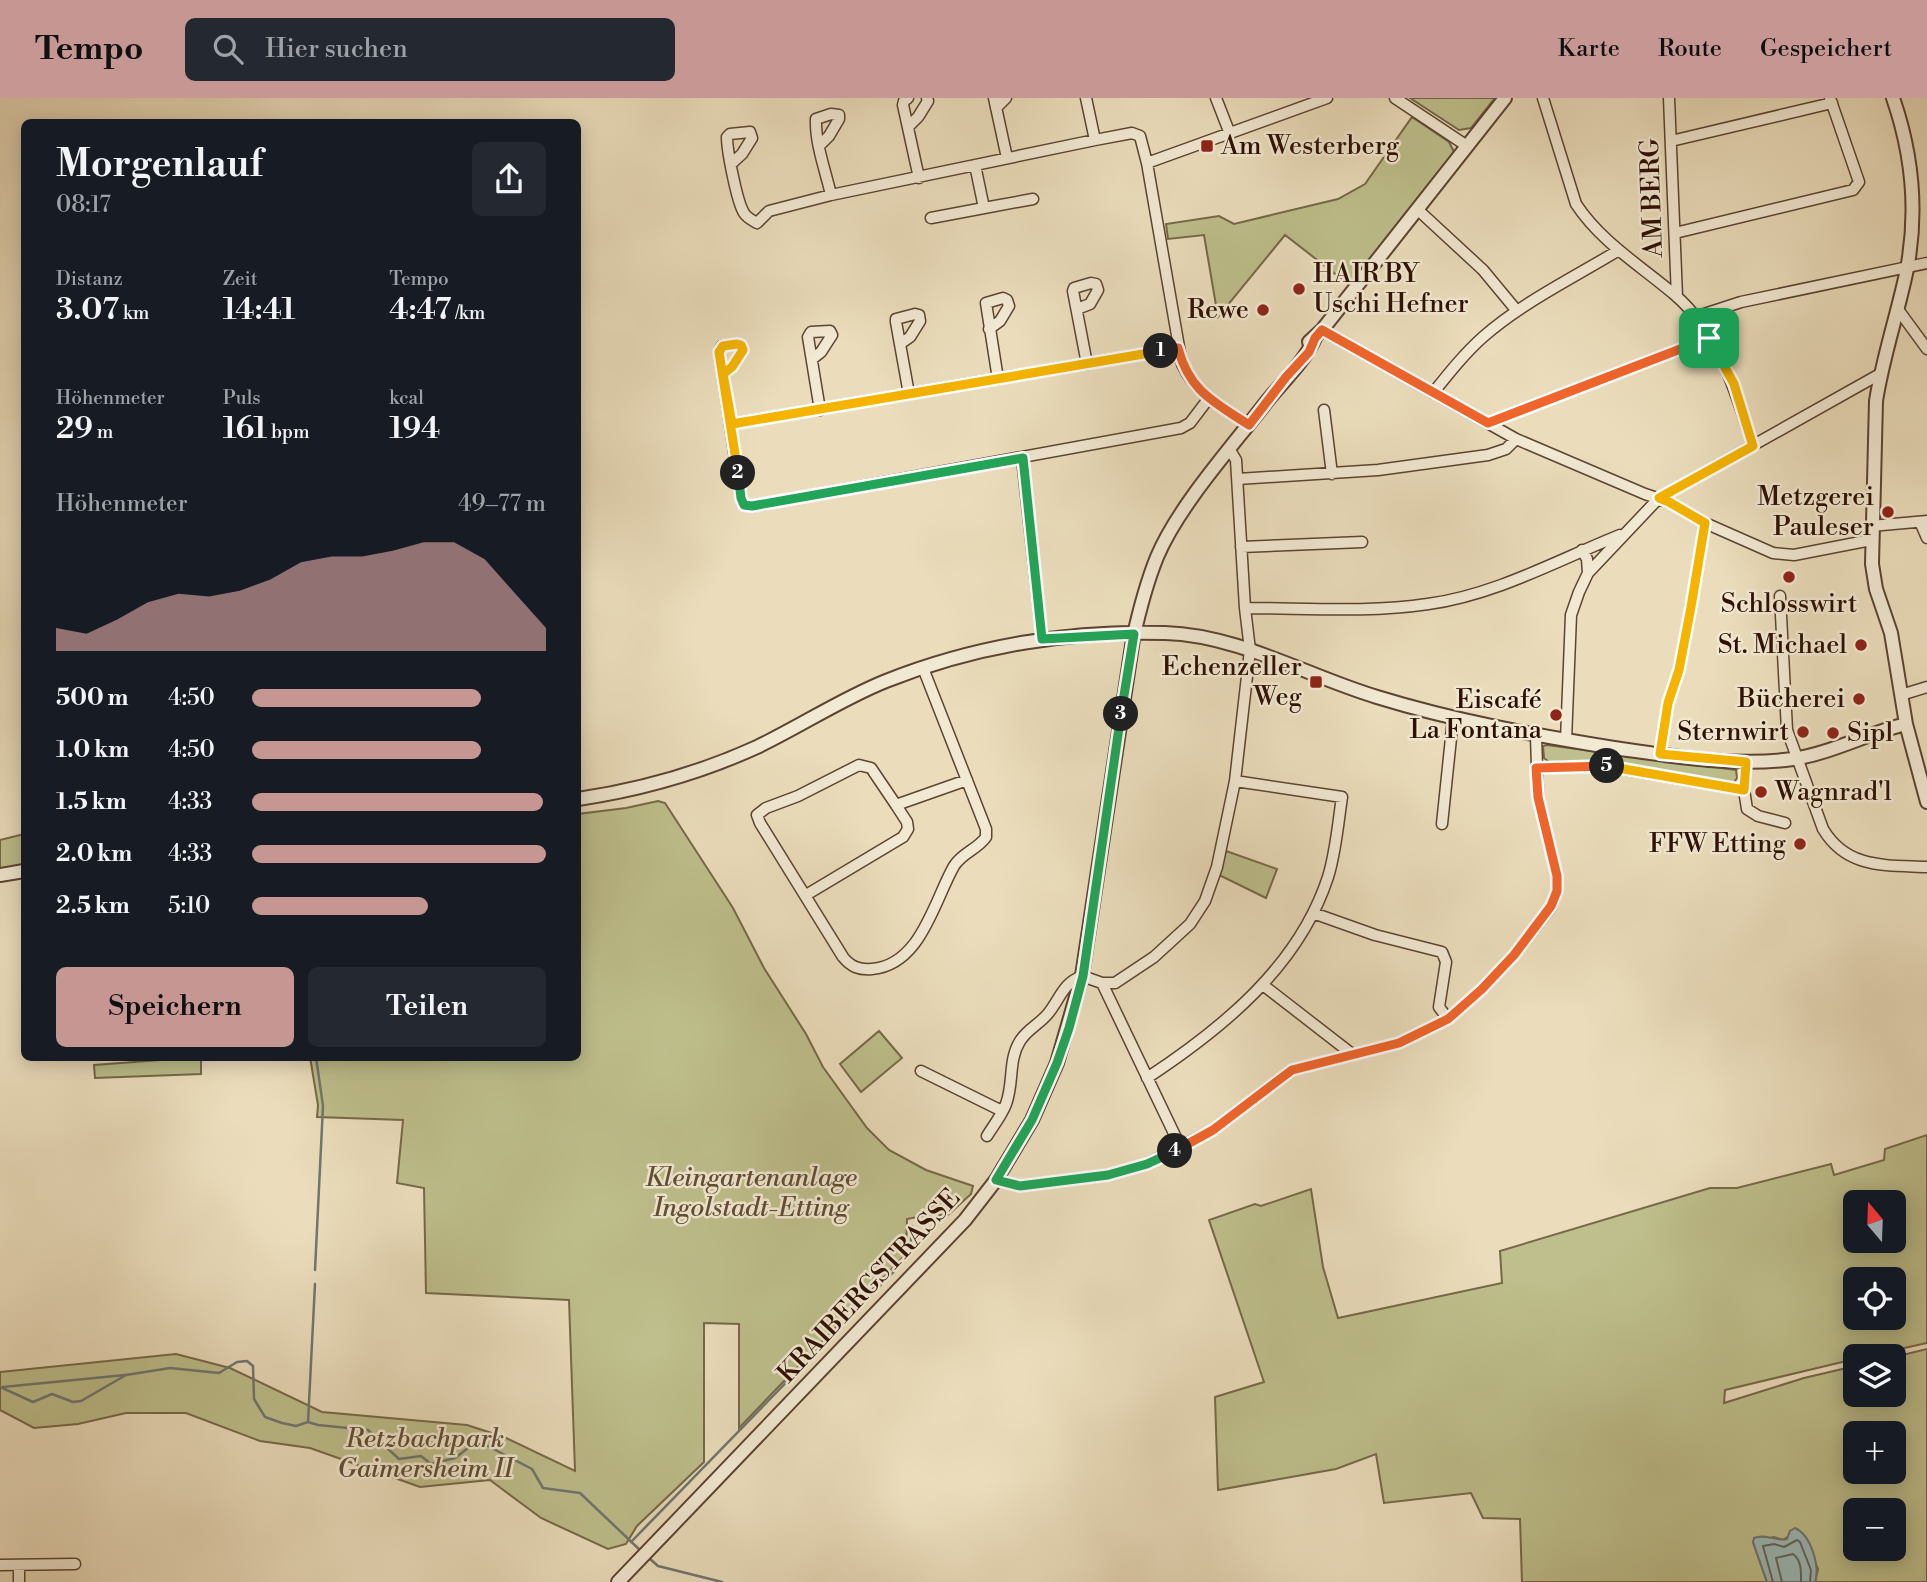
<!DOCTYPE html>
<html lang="de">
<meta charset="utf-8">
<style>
body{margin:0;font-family:"Libre Bodoni",serif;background:#242831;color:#f1f3f6;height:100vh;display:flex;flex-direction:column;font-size:26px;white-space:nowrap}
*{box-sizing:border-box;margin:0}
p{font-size:23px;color:#9ea1a6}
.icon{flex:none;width:38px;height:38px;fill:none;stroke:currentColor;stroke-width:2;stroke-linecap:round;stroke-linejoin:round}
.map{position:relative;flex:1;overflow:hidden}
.side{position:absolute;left:21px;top:21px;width:560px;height:942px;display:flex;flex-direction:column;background:#171b24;border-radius:10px;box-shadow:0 4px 18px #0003}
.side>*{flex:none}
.needle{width:46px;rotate:341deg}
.tools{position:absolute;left:1843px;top:1092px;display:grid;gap:14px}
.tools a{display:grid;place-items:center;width:63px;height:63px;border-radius:10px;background:#171b24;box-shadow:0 4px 18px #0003;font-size:35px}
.pin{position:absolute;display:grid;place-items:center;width:60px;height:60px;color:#fff;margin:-30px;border-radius:14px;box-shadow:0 4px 10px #0006}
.km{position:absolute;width:35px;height:35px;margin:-18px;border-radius:50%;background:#222;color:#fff;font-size:19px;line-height:35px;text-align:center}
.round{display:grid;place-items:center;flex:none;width:74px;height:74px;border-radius:10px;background:#242831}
.summary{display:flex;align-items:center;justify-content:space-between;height:119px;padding:0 35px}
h1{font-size:38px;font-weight:600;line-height:52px}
.figures{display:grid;grid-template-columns:repeat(3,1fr);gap:10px;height:119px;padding:7px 35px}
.figures div{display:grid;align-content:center}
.figures b{font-size:30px;font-weight:600}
.figures small{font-size:19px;font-weight:400}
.figures p{font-size:19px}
.chart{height:196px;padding:14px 35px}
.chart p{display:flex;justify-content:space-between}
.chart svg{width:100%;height:126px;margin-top:7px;fill:#c59692;opacity:.7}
.action{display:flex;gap:14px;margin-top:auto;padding:14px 35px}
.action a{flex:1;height:80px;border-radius:10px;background:#c59692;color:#111;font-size:28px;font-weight:600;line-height:80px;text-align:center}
.action a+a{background:#242831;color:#f1f3f6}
ul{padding:0 35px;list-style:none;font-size:23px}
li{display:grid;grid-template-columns:112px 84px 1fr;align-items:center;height:52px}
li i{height:18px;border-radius:9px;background:#c59692}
header{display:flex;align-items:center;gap:42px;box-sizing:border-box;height:98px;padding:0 35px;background:#c59692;color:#111}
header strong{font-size:33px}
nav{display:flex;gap:38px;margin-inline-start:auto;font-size:24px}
.search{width:490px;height:63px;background:#242831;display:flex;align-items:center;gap:18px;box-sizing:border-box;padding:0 24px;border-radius:10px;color:#9ea1a6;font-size:26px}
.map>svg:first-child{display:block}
.green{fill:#bebf8c;stroke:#766848;stroke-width:2;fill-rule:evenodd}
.water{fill:#9bbab9;stroke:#6f7671;stroke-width:2}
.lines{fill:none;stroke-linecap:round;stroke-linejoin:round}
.shore{stroke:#64655e;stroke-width:2}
.stream{stroke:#6f7671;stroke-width:2.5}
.minor-casing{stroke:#5c4332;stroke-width:13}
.tertiary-casing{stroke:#5c4332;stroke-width:16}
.minor{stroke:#f2e9d3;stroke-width:10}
.tertiary{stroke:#f2e9d3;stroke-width:12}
.split-1-casing{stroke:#fff;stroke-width:14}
.split-2-casing{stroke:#fff;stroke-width:14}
.split-3-casing{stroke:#fff;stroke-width:14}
.split-4-casing{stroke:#fff;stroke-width:14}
.split-5-casing{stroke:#fff;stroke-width:14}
.split-6-casing{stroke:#fff;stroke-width:14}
.split-1{stroke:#f0652b;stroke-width:9}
.split-2{stroke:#f5b400;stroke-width:9}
.split-3{stroke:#22a559;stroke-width:9}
.split-4{stroke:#22a559;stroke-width:9}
.split-5{stroke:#f0652b;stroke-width:9}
.split-6{stroke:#f5b400;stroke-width:9}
.poi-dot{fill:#8f2418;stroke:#f2e9d3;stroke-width:2.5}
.labels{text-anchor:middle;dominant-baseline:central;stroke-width:5;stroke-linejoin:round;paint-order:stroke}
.poi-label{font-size:26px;fill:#2d1004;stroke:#f2e9d3;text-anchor:end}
.street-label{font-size:26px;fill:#2d1004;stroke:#f2e9d3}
.park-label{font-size:26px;font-style:italic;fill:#604d34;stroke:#f2e9d3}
</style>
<header>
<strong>Tempo</strong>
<div class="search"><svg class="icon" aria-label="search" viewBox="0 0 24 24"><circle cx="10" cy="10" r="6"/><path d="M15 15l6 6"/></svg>Hier suchen</div>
<nav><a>Karte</a><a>Route</a><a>Gespeichert</a></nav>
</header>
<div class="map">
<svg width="1927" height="1484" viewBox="0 0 1927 1484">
<rect width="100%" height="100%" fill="#ebddbc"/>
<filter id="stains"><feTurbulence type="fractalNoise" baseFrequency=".00286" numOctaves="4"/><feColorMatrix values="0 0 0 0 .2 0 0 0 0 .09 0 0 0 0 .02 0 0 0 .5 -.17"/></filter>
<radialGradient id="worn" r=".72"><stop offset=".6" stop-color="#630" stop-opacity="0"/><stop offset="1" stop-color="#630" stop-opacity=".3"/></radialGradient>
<path class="green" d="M1410,0h85l-24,30 -12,2z
M1412,19l37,25 6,12 -103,133 -67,-52 -67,82 -14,-82 -36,4 -2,-15 53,-8 15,8 104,-25 27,-15z
M1547,647l189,25 1,8 -4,6 -100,-18 -44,-5 -39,2 -6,-5 -1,-12z
M658,703l7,2 68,105 31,60 42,66 17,33 44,61 22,22 37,20 47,16 -2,8 -24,22 -15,-2 -25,5 -1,35 -167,174v-104l-35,-1v139l-67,64 -11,18 -18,5 -67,-31 -51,-38 -70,7 -110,-39 -50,-7 -74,-28h-60l-48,11 -44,4 -34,-18v-38l176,-18 54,14 92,44 145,13 37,12 71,34 -6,-171 -143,-7 -2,-105 -27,-5 6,-63 -86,-3 1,-12 -8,-48h268v-243l48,-6z
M24,736v32l-24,4v-30z
M1226,753l51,18 -11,29 -47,-23z
M879,933l23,27 -41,34 -21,-28z
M201,959v17l-106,4 -1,-13z
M1927,1037v208l-59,13h-13v3l-130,31 -1,13 80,-25 51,-12v29h39v-38l33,-8v233h-112l3,-13 -13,-32 -15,-6 -1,5 -6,4 -9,-3 -21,5 14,40h-245l-2,-63 -37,-1 -12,-25 -87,10 -8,-49 -40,15 -118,21 -3,-93 49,-15 -55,-162 46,-16 6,2 50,-17 12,78 15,51 164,-35 -2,-32 210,-63h27l94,-24 3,11 50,-15 1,-11zM1855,1104h39v39h-39zM1855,1181h39v39h-39zM1855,1335h39v39h-39zM1855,1412h39v39h-39z"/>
<path class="water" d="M1795,1430c16,7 25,38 20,54h-48l-14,-40 1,-4c12,-5 22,4 33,1l3,-8z"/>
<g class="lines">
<path class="shore" d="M1773,1484l-10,-36 11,-2 10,3 13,-7 3,2 11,28 -1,12
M1782,1484l-6,-24 17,-4c9,7 8,18 8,28"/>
<path class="stream" d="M315,1172l8,-164 -7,-49
M0,1289l33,15 19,-8 21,8 8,-1 45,-26 44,-7 49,5 18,-11 10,-1 6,5 1,33 11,18 17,6 14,3 12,-4 10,3 50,5 31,29 22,-3 10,8 24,-6 17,-13 10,-2 50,26 11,19 37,5 61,58
M3,1289l122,-12
M308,1324l7,-138
M631,1444l279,-287 2,-29
M649,1460l9,8 64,16"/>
<g class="minor-casing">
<path id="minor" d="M908,0l-4,3 -1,4 16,73
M994,0l13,60
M1086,0l9,42
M1216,0l14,36
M1395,0l72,48
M1543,0l33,106c25,38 65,62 99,91 44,38 61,98 78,151
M1669,0l8,199
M996,10l10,-10
M908,29l10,-10 10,-16 -1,-3
M1671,43l161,-38
M820,47l9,-9 10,-17v-4l-8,-1 -15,5c-1,25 10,53 15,76
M1147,65l180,-65
M731,66l11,-10 10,-16 -2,-6 -20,2 -3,3c0,14 10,65 17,76 3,5 8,7 13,10l12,-12 62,-16 264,-55 37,-7 8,3 7,27 35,201c13,29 41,44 67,61
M975,67l9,43 49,-9
M1417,111l66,61 34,41
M931,120l53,-10
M1675,135l178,-43 6,-8 -29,-84
M1897,210l30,41
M1077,211l13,-5 8,-14 -2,-6 -5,-1 -17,5 -1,3 14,73
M1695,219l46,-15 186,-39
M989,231l11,-8 9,-15 -2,-6 -4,-2 -17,5 12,76
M1322,232l194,109 129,55 24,8 36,21 68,30 21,2 77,-15
M900,246l10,-7 10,-16 -1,-6 -4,-1 -19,5v3l13,72
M812,261l9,-7 11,-17 -2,-4 -19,1 -3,5 12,73
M723,276l9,-7 11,-17 -2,-5 -4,-1 -15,2 -3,6 22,146 3,7 9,1 428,-78 9,-5 19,-25
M1433,295c16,-20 31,-39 50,-56 40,-35 90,-59 136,-87
M1324,312l8,64
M1488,325l221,-85
M731,326l447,-76
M1022,360l20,181
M1238,381l140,-9 110,-15 18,-6 10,-10
M1920,424l7,16
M1871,428l56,-5
M1241,449l121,-5
M1582,452l5,9 1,14
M1780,498l7,134 36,99c24,40 62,36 104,38
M1245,510c60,0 123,5 183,-4 67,-9 130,-44 192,-69
M1901,597l26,-8
M1566,642l5,-125 8,-23 9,-19 71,-75 221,-124
M1660,657l8,-52 11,-33 12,-63 14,-84
M1536,670l69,-2 139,24 2,-28
M1744,692l3,19 11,7 27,7
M896,707l-25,-37 -12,-3 -61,31 -32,12 -9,7 3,8 83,134c8,10 16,13 29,12 49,-4 62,-68 82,-103 8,-13 24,-17 32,-29v-8l-63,-161
M1442,726l11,-105
M806,797l97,-58 5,-8 -1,-7 -11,-17 71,-25
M1313,815l62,22 67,17 4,10 -7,45 9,12
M1102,885l79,165
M1263,887l89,69
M921,973l81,40
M1147,980c76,-50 152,-112 181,-201 8,-26 10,-54 14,-80l-107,-16
M987,1038c6,-10 15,-21 19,-32 8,-21 2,-44 14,-63 8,-13 22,-18 30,-30 11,-15 14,-28 32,-35l20,7h13l39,-26 36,-33 15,-23 12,-34 18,-86 15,-131 -5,-42 -9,-148 -6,-10
M996,1082l24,6 88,-11 39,-11 66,-34 79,-60 107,-27 49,-24 34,-30 32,-34 37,-48 6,-16v-15l-19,-79 -2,-61
M0,1467l75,-1
M19,1467v17"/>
</g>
<g class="tertiary-casing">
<path id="tertiary" d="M1893,0c19,55 25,113 14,171 -9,44 -24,87 -31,132l-4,163 4,25 15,44 15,91 21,78
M1309,244l13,-12 183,-232
M578,701c61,-9 122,-26 179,-52 44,-21 84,-48 129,-66 88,-35 185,-51 279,-48 73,2 142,43 212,64 78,24 156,38 237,51 58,8 120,19 179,11 39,-6 75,-26 113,-35
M0,777l24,-4
M618,1484l347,-362 31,-40 36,-60 25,-57 25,-87 51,-337c6,-27 13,-55 24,-82 21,-50 73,-108 107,-152 17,-22 40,-42 51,-67"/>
</g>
<use href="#minor" class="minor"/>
<use href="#tertiary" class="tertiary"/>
</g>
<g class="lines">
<g class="split-1-casing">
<path id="split-1" d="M1161,253l17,-3c11,43 36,54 71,77l37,-48 23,-25 6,-14 7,-8 166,93 221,-85"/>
</g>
<g class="split-2-casing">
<path id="split-2" d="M738,375l-19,-121 4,-6 14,-2 4,1 2,5 -11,17 -9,7 9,50 429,-73"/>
</g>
<g class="split-3-casing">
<path id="split-3" d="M738,375l3,25 3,7 8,1 271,-48 19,181 92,-5 -13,80"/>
</g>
<g class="split-4-casing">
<path id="split-4" d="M1121,616l-38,262 -14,52 -12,35 -25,57 -36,60 24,6 88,-11 39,-11 28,-13"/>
</g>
<g class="split-5-casing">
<path id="split-5" d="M1175,1053l38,-21 79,-60 107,-27 49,-24 34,-30 32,-34 37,-49 6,-15v-15l-19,-79 -2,-29 71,-2"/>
</g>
<g class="split-6-casing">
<path id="split-6" d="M1607,668l137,24 2,-28 -86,-8 8,-51 11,-33 12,-63 14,-84 -36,-21 -10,-4 94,-52 -19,-62 -25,-46"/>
</g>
<use href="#split-1" class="split-1"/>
<use href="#split-2" class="split-2"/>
<use href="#split-3" class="split-3"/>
<use href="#split-4" class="split-4"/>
<use href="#split-5" class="split-5"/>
<use href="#split-6" class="split-6"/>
</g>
<g class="poi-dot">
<rect x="1200" y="41" width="14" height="14" rx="3.5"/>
<circle cx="1299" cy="191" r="7"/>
<circle cx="1263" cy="212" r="7"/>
<circle cx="1888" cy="414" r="7"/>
<circle cx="1789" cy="479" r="7"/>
<circle cx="1861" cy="547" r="7"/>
<rect x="1309" y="577" width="14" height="14" rx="3.5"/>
<circle cx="1859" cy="601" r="7"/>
<circle cx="1556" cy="617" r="7"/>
<circle cx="1803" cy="634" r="7"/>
<circle cx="1833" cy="635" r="7"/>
<circle cx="1761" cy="694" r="7"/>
<circle cx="1800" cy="746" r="7"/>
</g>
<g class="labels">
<g class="poi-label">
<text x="1221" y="48" text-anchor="start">Am Westerberg</text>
<text x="1313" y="176" text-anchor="start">HAIR BY<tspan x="1313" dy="30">Uschi Hefner</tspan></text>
<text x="1249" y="212">Rewe</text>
<text x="1874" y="399">Metzgerei<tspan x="1874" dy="30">Pauleser</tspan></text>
<text x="1789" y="506" text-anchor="middle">Schlosswirt</text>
<text x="1847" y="547">St. Michael</text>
<text x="1302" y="569">Echenzeller<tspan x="1302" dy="30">Weg</tspan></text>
<text x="1845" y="601">Bücherei</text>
<text x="1542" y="602">Eiscafé<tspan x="1542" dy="30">La Fontana</tspan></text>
<text x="1789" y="634">Sternwirt</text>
<text x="1847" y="635" text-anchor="start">Sipl</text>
<text x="1775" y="694" text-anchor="start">Wagnrad'l</text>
<text x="1786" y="746">FFW Etting</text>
</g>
<g class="street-label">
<text transform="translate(1652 100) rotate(-92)">AM BERG</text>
<text transform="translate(869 1188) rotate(-47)">KRAIBERGSTRASSE</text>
</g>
<g class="park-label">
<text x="751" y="1080">Kleingartenanlage<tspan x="751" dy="30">Ingolstadt-Etting</tspan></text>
<text x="425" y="1341">Retzbachpark<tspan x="425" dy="30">Gaimersheim II</tspan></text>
</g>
</g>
<rect width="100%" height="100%" filter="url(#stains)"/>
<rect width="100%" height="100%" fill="url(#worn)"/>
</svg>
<div class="tools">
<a><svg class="needle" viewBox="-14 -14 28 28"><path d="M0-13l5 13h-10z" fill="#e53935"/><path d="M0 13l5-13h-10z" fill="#9ea1a6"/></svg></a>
<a><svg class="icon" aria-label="locate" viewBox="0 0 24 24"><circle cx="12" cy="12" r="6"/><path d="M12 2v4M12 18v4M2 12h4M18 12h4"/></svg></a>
<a><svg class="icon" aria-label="layers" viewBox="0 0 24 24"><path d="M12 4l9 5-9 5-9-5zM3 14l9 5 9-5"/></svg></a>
<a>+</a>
<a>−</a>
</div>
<div class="pin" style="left:1709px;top:240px;background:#1e9e55"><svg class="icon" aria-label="arrive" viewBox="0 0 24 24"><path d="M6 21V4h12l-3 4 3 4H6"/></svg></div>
<b class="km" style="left:1161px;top:253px">1</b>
<b class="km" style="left:738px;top:375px">2</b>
<b class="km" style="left:1121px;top:616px">3</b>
<b class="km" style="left:1175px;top:1053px">4</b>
<b class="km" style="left:1607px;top:668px">5</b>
<section class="side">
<div class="summary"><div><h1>Morgenlauf</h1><p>08:17</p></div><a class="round"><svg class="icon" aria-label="share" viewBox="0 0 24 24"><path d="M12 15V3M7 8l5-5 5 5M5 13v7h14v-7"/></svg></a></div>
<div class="figures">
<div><p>Distanz</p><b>3.07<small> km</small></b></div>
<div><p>Zeit</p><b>14:41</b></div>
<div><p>Tempo</p><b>4:47<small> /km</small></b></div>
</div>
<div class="figures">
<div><p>Höhenmeter</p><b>29<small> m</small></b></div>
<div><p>Puls</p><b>161<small> bpm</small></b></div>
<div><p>kcal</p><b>194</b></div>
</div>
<div class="chart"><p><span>Höhenmeter</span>49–77 m</p>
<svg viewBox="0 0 160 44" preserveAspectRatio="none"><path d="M0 44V36L10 38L20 33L30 27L40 24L50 25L60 23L70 19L80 13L90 11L100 11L110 9L120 6L130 6L140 12L150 24L160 36V44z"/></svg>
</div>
<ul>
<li><b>500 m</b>4:50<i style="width:78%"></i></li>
<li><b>1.0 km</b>4:50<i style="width:78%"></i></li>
<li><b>1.5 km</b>4:33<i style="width:99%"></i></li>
<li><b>2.0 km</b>4:33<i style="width:100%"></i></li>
<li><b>2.5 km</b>5:10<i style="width:60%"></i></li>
</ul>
<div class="action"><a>Speichern</a><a>Teilen</a></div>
</section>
</div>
